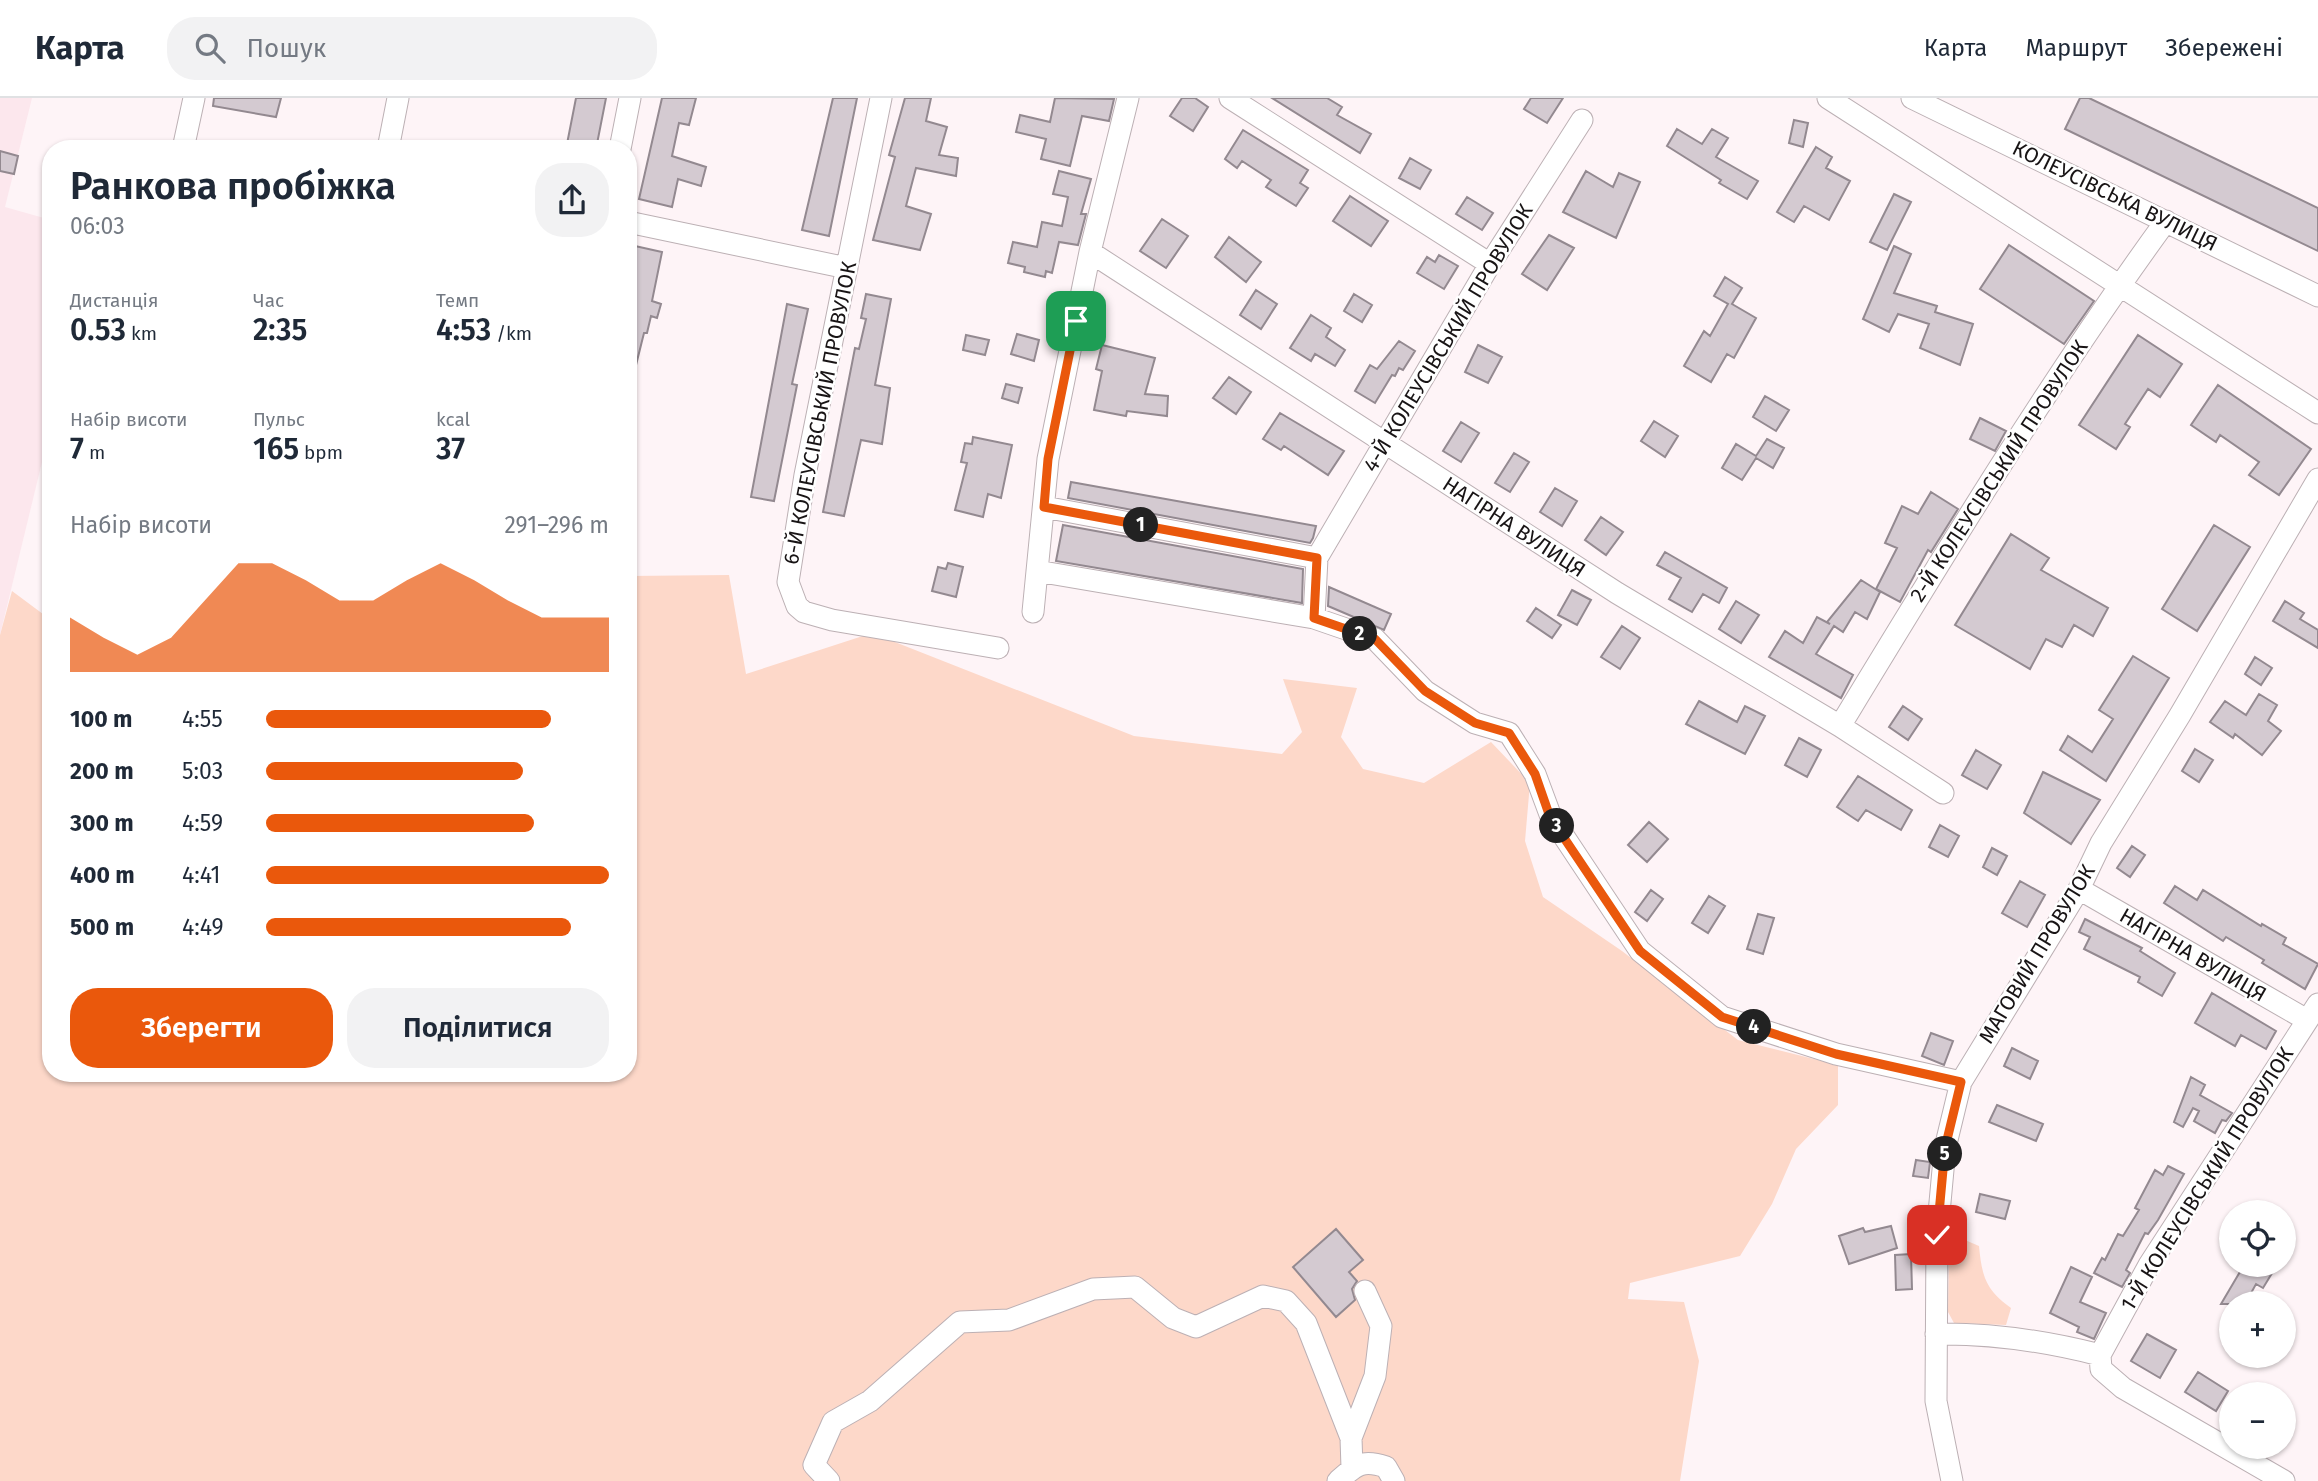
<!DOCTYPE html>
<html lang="uk">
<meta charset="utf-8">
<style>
body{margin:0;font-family:"Fira Sans",sans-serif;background:#f2f2f3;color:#1f2937;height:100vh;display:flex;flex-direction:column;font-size:26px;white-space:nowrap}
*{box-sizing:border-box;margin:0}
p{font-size:23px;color:#747a83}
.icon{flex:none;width:38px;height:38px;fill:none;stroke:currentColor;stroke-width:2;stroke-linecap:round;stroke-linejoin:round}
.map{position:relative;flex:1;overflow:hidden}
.panel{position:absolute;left:42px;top:42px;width:595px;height:942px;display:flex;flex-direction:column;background:#fff;border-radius:28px;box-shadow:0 2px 5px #0004}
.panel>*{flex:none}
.controls{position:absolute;left:2219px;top:1102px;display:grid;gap:14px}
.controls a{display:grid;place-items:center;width:77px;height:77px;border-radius:50%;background:#fff;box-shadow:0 2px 5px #0004;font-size:35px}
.pin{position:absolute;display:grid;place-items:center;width:60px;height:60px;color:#fff;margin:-30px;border-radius:14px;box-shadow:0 4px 10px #0006}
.km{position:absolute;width:35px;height:35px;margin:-18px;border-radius:50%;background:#222;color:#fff;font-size:19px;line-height:35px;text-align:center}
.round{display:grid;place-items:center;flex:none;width:74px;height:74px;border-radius:28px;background:#f2f2f3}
.summary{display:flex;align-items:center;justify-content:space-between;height:119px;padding:0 28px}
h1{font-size:38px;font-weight:600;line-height:52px}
.metrics{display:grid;grid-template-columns:repeat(3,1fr);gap:10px;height:119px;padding:7px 28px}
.metrics div{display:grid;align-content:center}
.metrics b{font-size:30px;font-weight:600}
.metrics small{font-size:19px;font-weight:400}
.metrics p{font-size:19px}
.chart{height:196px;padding:14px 28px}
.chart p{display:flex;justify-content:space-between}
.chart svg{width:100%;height:126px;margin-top:7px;fill:#ea580c;opacity:.7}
.cta{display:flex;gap:14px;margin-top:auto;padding:14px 28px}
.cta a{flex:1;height:80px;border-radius:28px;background:#ea580c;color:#fff;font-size:28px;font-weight:600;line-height:80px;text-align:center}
.cta a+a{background:#f2f2f3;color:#1f2937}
ul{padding:0 28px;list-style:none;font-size:23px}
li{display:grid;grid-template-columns:112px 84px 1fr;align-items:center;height:52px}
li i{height:18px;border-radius:9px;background:#ea580c}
header{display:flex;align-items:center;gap:42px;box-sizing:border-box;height:98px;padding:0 35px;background:#fff;border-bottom:2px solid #e0e1e3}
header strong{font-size:33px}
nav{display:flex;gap:38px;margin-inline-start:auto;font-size:24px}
.search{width:490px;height:63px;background:#f2f2f3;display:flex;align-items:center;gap:18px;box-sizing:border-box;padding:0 24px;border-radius:28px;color:#747a83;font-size:26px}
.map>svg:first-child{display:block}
.built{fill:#fce7ed}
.green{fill:#fdd8c9}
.building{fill:#d4cad1;stroke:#938990;stroke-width:2}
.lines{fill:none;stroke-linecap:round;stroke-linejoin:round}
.minor-casing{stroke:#bcb0b4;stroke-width:23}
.minor{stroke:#fff;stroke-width:21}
.route-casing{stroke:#fff;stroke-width:14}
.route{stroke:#ea580c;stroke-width:9}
.labels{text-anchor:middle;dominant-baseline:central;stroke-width:5;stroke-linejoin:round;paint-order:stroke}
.street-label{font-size:21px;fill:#181415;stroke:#fff}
</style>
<header>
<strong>Карта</strong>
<div class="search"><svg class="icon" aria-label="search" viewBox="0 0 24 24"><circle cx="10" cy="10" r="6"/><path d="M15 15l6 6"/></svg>Пошук</div>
<nav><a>Карта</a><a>Маршрут</a><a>Збережені</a></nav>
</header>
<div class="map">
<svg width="2318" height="1383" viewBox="0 0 2318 1383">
<rect width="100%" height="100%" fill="#fef4f7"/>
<path class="built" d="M0,0h32l-27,109 46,13v205l-51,210z"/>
<path class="green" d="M729,477l17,99 126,-41 262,103 148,18 20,-22 -19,-53 74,9 -16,49 22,32 61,14 67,-41 39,41 -5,58 18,56 79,54 116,89 100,25v40l-42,44 -24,55 -32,52 -110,27 -2,16 56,3 15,59 -19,120h-1680v-846l12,-44 39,29v453h577v-497z
M1958,1139l21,9c3,30 6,43 32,62l-5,17 -52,-2 -6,-11 1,-65z"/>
<path class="building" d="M214,0h67l-5,19 -63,-11z
M576,0h30l-10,51h-30z
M662,0h34l-7,27 -10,-2 -7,33 34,11 -5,19 -23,-7 -6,28 -33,-8z
M833,0h24l-28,138 -27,-6z
M905,0h26l-5,23 21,6 -8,28 19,3 -2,18 -40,-8 -10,38 25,8 -11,36 -47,-10 22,-83 -6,-2z
M1055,0l59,1 -5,22 -27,-5 -12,50 -29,-7 5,-20 -30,-7 4,-17 30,7z
M1182,0h13l13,9 -15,24 -23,-15z
M1272,0h55l15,9 -5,8 34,19 -11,19z
M1531,0h32l-16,25 -23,-14z
M2080,0h9l229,110v43l-253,-122z
M1794,22l14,3 -5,24 -14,-4z
M1677,31l25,15 10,-15 16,9 -12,19 42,24 -11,18 -28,-16 2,-3 -54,-34z
M1243,32l65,40 -8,13 8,5 -12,18 -30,-19 5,-7 -29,-19 -5,7 -12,-9z
M1816,49l16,10 -6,11 24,13 -21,39 -25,-14 -10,16 -17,-10z
M0,53l18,5 -4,18 -14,-3z
M1410,60l21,12 -11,19 -21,-11z
M1059,73l32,8 -10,35h5l-8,31 -19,-3 -7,31 -6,-2 -1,6 -21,-5 1,-5 -17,-4 5,-21 24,5 5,-25 20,4 6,-29 -15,-3z
M1586,73l27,16 6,-14 21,9 -24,56 -53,-26z
M1894,96l17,8 -24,48 -17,-8z
M1350,98l38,25 -17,25 -38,-25z
M1467,99l26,16 -11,17 -26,-16z
M1162,121l26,17 -22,32 -26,-17z
M1549,137l25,13 -27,42 -25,-16z
M1229,139l32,25 -15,20 -31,-25z
M2009,147l85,56 -30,43 -84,-55z
M635,148l27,6 -10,49 9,3 -4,14 -6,-2 -4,17h-3l-10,40 -6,-1v-93z
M1894,148l17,8 -17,39 43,13 -2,6 38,12 -13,41 -40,-17 9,-24 -31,-10 -9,18 -26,-13z
M1439,157l19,11 -14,23 -27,-16 10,-16 8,5z
M1725,179l17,11 -10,16 24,14 -22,40 -7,-4 -16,28 -27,-16 20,-35 6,5 18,-32 -14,-8z
M1256,192l21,14 -16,25 -21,-14z
M866,196l25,5 -16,86 15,3 -8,56 -21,-4 -17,76 -21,-4 32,-164 4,1 7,-30 -5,-1z
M1354,196l18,11 -10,17 -18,-11z
M787,206l21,5 -16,75 5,1 -23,116 -23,-4z
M1311,217l20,13 -5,9 19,13 -10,16 -20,-12 -4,7 -21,-13z
M1017,236l22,6 -5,21 -23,-7z
M966,237l23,5 -4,15 -22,-5z
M2138,237l44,29 -22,33 -12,-8 -23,35 5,3 -14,22 -37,-24z
M1399,243l16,10 -12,19 -4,-2 -4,8 -3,-1 -17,28 -20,-12 15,-26 7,4z
M1102,247l53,13 -10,36 23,2 -1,20 -40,-5 -1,5 -32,-6 8,-39 -6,-2z
M1478,247l24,12 -14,26 -23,-11z
M1229,279l22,15 -15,22 -23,-16z
M1006,286l16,4 -4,15 -16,-5z
M2218,287l93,64 -32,46 -30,-20 10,-13 -39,-27 -4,7 -25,-17z
M1765,298l24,14 -13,21 -23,-14z
M1280,315l64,38 -16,24 -44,-29 -3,4 -18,-11z
M1980,320l26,13 -11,20 -25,-12z
M1654,323l24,15 -13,21 -24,-16z
M1461,324l18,11 -18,29 -18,-11z
M973,339l39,8 -11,53 -13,-4 -5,23 -28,-7 12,-47 -6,-1 4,-19 7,1z
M1767,341l17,9 -11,20 -17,-10 -14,22 -20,-12 14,-24 20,12z
M1514,355l15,9 -19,30 -15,-9z
M1071,384l245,44 -3,12 -3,5 -242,-45z
M1555,390l22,13 -15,25 -22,-14z
M1931,394l27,17 -27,43 -3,-2 -28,52 -24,-13 21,-41 -12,-5 17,-37 16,8z
M1601,419l22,15 -17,23 -21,-15z
M1063,427l240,44 -1,34 -246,-42z
M2214,427l36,22 -53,84 -35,-22z
M2011,436l38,24 -8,12 67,38 -15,28 -19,-11 -12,22 -16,-8 -16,30 -75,-44z
M1665,454l62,36 -8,15 -16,-9 -11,18 -23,-13 12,-21 -24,-13z
M948,465l15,4 -7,30 -24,-6 6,-24 8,2z
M1861,482l19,12 -13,27 -12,-7 -12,20 -9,-6 -18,28 37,21 -12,23 -72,-41 16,-26 18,12 14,-26 13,7 -3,-2z
M1329,489l62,27 -7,16 -56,-24z
M1572,492l19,10 -14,25 -19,-10z
M1736,503l23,14 -18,28 -22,-14z
M2285,503l19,12 -4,6 18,11v18l-45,-27z
M1536,510l25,17 -9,13 -25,-17z
M1622,528l18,12 -20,31 -19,-12z
M2133,558l36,22 -63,103 -46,-31 8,-14 24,16 21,-33 -14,-9z
M2255,559l17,11 -11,17 -16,-11z
M2259,596l18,11 -9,16 13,10 -19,24 -27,-21 -2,4 -23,-16 15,-21 21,14z
M1699,603l38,21 8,-16 20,10 -20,38 -59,-30z
M1903,608l19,13 -14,21 -19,-13z
M1799,640l22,12 -14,27 -22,-12z
M2195,651l18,11 -14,22 -17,-11z
M1976,652l25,15 -14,24 -25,-14z
M2043,674l57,28 -29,44 -47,-31z
M1858,678l54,34 -11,20 -35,-20 -8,11 -21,-14z
M1649,724l19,17 -21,23 -19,-17z
M1940,727l19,11 -11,21 -19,-10z
M2132,748l13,9 -15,22 -13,-9z
M1992,750l15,8 -10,19 -14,-8z
M2020,783l25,14 -18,32 -25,-14z
M2175,788l22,14 6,-10 58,36 1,-2 24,14 -3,6 35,20 -13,25 -43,-26 2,-3 -38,-23 -3,4 -59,-38z
M1651,792l12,9 -16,22 -12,-9z
M1709,798l16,10 -17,27 -16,-10z
M1758,816l16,4 -11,36 -16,-5z
M2085,821l57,29 -2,3 35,22 -13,23 -24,-14 2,-5 -56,-28 6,-12 -11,-5z
M2212,895l64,38 -10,18 -25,-14 -6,11 -40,-23z
M1931,935l22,8 -9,24 -22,-9z
M2012,950l26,13 -8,18 -26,-13z
M2191,979l14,8 -5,10 32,18 -6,8 -4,-1 -7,13 -21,-12 5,-10 -6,-3 -10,19 -9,-5z
M1997,1007l46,19 -7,17 -47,-19z
M1916,1062l14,2 -2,16 -15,-2z
M2168,1068l16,8 -26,46 -10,14 -3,-1 -19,37 4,3 -8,14 -28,-14 8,-15 3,2 13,-26 5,2 16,-26 -4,-2 20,-38 8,5z
M1980,1096l30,7 -5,18 -29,-7z
M1891,1128l6,22 -48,16 -10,-28 24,-8 2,4z
M1336,1131l27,31 -14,12 8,9 -5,8 3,11 -19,17 -43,-50z
M1911,1156l1,35 -16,1 -1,-35z
M2244,1167h33l-14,23 -7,-4 -11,20h-24z
M2071,1169l21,10 -12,25 26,11 -12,26 -17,-7 2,-5 -29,-14z
M2147,1236l29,16 -16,28 -29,-17z
M2198,1274l30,19 -12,20 -31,-19z"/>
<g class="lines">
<g class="minor-casing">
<path id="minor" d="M881,0l-76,377 -17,107 9,24 7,6 28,8 166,28
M1230,0l260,166
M1828,0l490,315
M1912,0l406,198
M1582,22l-92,144 -173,294 -3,60 61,21 50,52 50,32 34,10 26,41 16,43 89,134 82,66 114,37 125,28
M183,51l11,-51
M388,51l10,-51
M620,51l10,-51
M628,124l219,46
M1090,154l527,341 223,133 103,67
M1044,409l273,51
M1037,473l277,47
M1033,514l15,-153 42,-207 38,-154
M1840,628c104,-171 208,-343 326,-505
M2079,791l228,131
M1936,1236c56,-1 109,7 164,21
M1352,1370l-1,-30 24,-62 6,-50 -16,-35
M829,1383l-15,-16 19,-43 37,-21 90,-79 49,-2 84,-31 42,-2 38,31 23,9 67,-31 23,5 20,22 45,115
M1338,1383c18,-16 24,-22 48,-14l8,14
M1952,1383l-16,-80 1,-166 8,-87 16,-66 118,-193 22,-46 79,-128 138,-236
M2284,1383l-161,-93 -22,-19 -1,-14 49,-90 169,-261"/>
</g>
<use href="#minor" class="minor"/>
</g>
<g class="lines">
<g class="route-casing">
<path id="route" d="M1076,223l-28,138 -4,48 273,51 -3,60 61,21 50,52 50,32 34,10 26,41 15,43 90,134 82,66 114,37 125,28 -16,66 -8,87"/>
</g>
<use href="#route" class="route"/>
</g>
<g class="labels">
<g class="street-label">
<text transform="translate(2115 98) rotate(26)">КОЛЕУСІВСЬКА ВУЛИЦЯ</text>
<text transform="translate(1448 240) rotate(-59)">4-Й КОЛЕУСІВСЬКИЙ ПРОВУЛОК</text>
<text transform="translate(820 315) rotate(-79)">6-Й КОЛЕУСІВСЬКИЙ ПРОВУЛОК</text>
<text transform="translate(1999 373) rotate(-57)">2-Й КОЛЕУСІВСЬКИЙ ПРОВУЛОК</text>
<text transform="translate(1514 429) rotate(33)">НАГІРНА ВУЛИЦЯ</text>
<text transform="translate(2037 856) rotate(-59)">МАГОВИЙ ПРОВУЛОК</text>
<text transform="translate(2193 857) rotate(30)">НАГІРНА ВУЛИЦЯ</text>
<text transform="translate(2207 1081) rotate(-58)">1-Й КОЛЕУСІВСЬКИЙ ПРОВУЛОК</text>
</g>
</g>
</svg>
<div class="controls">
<a><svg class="icon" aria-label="locate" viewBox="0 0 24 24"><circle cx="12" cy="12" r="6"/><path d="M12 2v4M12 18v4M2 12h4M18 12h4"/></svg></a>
<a>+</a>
<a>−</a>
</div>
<div class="pin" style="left:1076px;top:223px;background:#1e9e55"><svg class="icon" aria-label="arrive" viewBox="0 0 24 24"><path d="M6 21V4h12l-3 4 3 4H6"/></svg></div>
<div class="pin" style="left:1937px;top:1137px;background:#d93025"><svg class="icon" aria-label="check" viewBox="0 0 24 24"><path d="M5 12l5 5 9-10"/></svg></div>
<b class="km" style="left:1141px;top:427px">1</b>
<b class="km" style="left:1360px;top:536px">2</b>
<b class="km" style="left:1557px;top:728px">3</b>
<b class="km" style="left:1754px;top:929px">4</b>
<b class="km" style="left:1945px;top:1056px">5</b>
<section class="panel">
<div class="summary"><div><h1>Ранкова пробіжка</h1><p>06:03</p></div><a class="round"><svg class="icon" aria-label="share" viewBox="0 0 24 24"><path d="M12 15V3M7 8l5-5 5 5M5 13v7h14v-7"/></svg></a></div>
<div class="metrics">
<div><p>Дистанція</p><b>0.53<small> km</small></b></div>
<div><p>Час</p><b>2:35</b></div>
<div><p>Темп</p><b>4:53<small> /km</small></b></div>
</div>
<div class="metrics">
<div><p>Набір висоти</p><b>7<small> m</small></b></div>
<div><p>Пульс</p><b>165<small> bpm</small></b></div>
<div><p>kcal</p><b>37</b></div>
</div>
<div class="chart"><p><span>Набір висоти</span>291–296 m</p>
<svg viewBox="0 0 160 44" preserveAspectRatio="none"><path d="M0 44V25L10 32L20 38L30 32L40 19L50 6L60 6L70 12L80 19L90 19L100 12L110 6L120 12L130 19L140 25L150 25L160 25V44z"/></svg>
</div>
<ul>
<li><b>100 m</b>4:55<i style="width:83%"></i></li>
<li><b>200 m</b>5:03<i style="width:75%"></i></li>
<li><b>300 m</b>4:59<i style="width:78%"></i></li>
<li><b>400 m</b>4:41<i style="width:100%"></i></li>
<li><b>500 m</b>4:49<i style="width:89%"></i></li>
</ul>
<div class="cta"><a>Зберегти</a><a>Поділитися</a></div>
</section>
</div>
